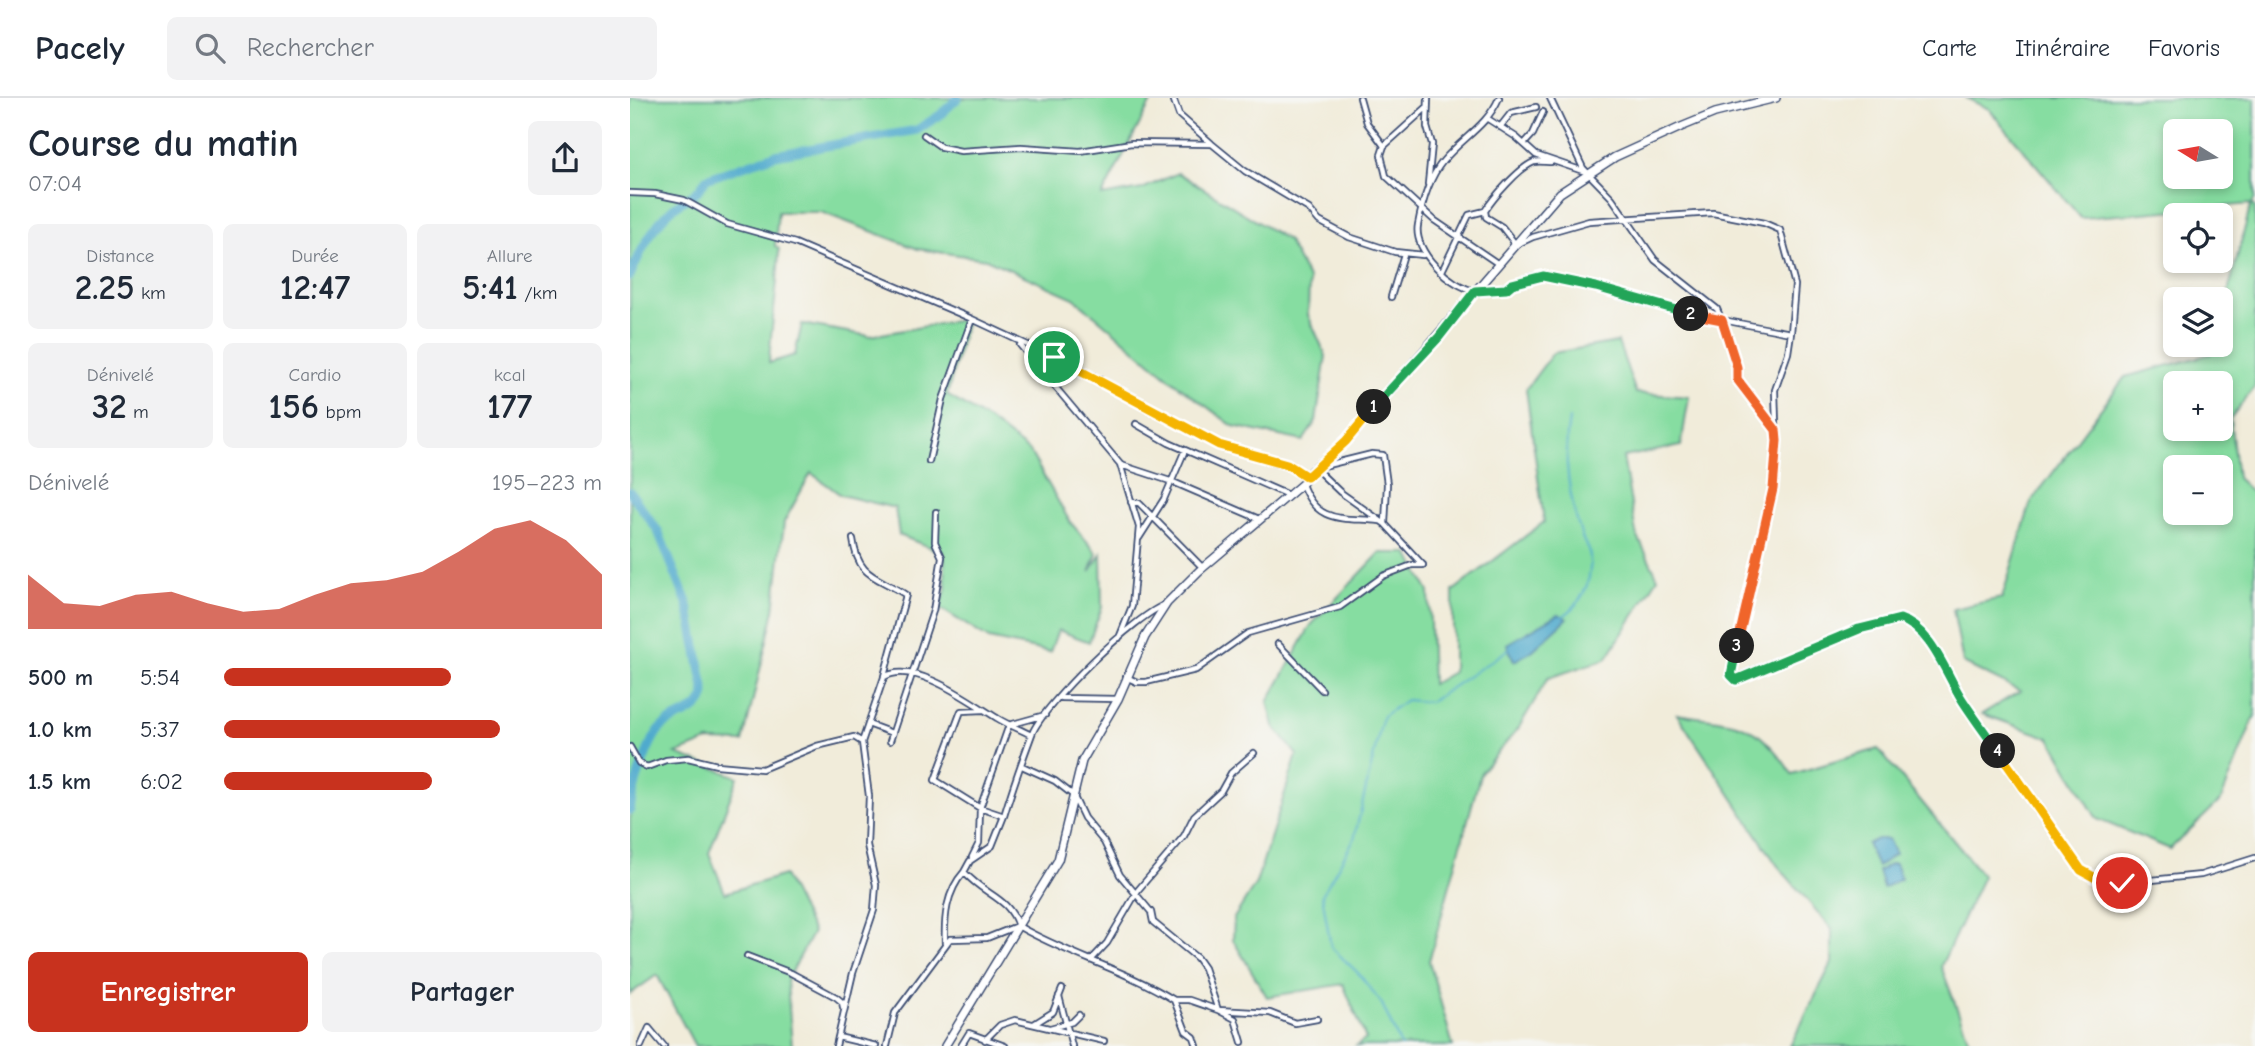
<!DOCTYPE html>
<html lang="fr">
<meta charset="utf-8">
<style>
body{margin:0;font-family:"Comic Neue",sans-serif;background:#f2f2f3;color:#1f2937;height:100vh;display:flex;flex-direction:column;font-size:26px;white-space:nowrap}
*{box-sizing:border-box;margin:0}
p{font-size:23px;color:#747a83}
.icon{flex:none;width:38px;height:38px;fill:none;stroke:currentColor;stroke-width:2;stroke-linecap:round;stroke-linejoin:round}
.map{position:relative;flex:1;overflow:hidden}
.details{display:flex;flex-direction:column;background:#fff;width:630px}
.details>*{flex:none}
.needle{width:46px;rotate:281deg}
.tools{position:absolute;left:1533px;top:21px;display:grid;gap:14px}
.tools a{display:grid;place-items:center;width:70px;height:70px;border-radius:10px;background:#fff;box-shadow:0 4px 10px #0003;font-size:35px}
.pin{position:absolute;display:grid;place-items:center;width:60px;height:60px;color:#fff;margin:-30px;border:4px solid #fff;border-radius:50%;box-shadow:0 2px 7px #0007}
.km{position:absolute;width:35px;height:35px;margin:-18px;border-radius:50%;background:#222;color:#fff;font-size:19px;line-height:35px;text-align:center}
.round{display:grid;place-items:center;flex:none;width:74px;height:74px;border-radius:10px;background:#f2f2f3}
.head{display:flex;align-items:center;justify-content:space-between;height:119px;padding:0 28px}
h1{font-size:38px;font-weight:600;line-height:52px}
.stats{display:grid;grid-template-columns:repeat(3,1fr);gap:10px;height:119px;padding:7px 28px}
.stats div{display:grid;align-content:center;border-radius:10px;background:#f2f2f3;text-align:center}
.stats b{font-size:35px;font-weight:600}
.stats small{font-size:19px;font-weight:400}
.stats p{font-size:19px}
.chart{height:196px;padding:14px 28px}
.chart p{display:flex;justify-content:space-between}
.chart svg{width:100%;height:126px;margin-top:7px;fill:#c8321e;opacity:.7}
.button{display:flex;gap:14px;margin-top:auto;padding:14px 28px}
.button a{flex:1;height:80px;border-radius:10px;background:#c8321e;color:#fff;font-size:28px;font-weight:600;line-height:80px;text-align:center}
.button a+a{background:#f2f2f3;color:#1f2937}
ul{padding:0 28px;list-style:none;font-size:23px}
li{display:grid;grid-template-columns:112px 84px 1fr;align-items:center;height:52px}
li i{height:18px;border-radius:9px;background:#c8321e}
header{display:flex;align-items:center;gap:42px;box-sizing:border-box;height:98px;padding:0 35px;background:#fff;border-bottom:2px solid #e0e1e3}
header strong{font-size:33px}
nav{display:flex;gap:38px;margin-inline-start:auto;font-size:24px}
.search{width:490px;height:63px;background:#f2f2f3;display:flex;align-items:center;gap:18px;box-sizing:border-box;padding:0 24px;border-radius:10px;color:#747a83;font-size:26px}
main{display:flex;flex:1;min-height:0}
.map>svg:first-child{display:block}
.green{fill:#86dda1;stroke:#508680;stroke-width:2;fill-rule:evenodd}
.water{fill:#4faacd;stroke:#356c96;stroke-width:2}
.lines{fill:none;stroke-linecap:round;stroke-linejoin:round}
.stream{stroke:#4faacd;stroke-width:2}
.river{stroke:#4faacd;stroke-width:9}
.street-casing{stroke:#3b4b71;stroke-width:8}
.secondary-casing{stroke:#3b4b71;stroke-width:10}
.street{stroke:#fff;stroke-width:4.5}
.secondary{stroke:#fff;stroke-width:7}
.split-1-casing{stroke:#fff;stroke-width:14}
.split-2-casing{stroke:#fff;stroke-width:14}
.split-3-casing{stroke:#fff;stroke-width:14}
.split-4-casing{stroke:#fff;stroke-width:14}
.split-5-casing{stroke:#fff;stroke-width:14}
.split-1{stroke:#f5b400;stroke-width:9}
.split-2{stroke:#22a559;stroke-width:9}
.split-3{stroke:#f0652b;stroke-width:9}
.split-4{stroke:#22a559;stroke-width:9}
.split-5{stroke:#f5b400;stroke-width:9}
</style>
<header>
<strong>Pacely</strong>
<div class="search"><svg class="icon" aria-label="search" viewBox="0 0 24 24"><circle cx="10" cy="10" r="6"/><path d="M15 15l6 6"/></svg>Rechercher</div>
<nav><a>Carte</a><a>Itinéraire</a><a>Favoris</a></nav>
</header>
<main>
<section class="details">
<div class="head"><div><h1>Course du matin</h1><p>07:04</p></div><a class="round"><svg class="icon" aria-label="share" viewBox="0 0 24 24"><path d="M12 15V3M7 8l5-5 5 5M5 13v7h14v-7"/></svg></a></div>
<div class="stats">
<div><p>Distance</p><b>2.25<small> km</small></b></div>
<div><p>Durée</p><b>12:47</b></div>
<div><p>Allure</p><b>5:41<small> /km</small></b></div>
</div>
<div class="stats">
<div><p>Dénivelé</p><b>32<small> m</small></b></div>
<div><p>Cardio</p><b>156<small> bpm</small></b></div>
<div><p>kcal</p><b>177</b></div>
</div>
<div class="chart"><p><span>Dénivelé</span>195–223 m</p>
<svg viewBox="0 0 160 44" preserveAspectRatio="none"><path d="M0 44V25L10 35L20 36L30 32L40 31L50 35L60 38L70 37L80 32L90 28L100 27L110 24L120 17L130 9L140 6L150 13L160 25V44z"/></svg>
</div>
<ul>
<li><b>500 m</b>5:54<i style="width:60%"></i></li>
<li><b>1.0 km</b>5:37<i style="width:73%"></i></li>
<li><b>1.5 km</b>6:02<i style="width:55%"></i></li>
</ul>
<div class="button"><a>Enregistrer</a><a>Partager</a></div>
</section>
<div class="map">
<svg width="1625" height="948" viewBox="0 0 1625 948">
<rect width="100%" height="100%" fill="#f6f6f2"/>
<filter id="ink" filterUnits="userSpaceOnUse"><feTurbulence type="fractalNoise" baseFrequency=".0143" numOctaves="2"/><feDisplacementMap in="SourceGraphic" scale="14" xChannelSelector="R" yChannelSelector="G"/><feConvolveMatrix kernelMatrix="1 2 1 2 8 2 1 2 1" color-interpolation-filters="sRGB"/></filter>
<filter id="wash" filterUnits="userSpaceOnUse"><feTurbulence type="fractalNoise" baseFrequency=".00686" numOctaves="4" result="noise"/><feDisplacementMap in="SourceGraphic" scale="28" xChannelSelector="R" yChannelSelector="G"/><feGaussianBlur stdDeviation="1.57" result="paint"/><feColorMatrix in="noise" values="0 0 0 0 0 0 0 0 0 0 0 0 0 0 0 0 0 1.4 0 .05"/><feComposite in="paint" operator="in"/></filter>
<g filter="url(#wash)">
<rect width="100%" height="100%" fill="#f1ecda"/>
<path class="green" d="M0,0h523l-51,98 40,-7 36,-16 109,67 22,40 -1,35 18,41 -10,65 -13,20 -70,-15 -58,-43 -101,-85 -88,-39 -68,-10 -97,-37h-43l-3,34 4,3c-1,38 -8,76 -10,114l26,-8 7,-31 68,12 97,-17 -20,76 43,26 40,31 40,70 27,31 -7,19 11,-18 1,53 -13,35 -31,-12 -8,22 -61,-13 -49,-31 6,-19 -2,-36 -45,-18 -4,-27 -54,-13 -30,-22 -27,49 -10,88 -31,132 -35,-1 -32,13 62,23 -29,76 16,40 59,-18 29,57 -26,49 5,65h-97l-38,-71 -27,19z
M1336,0h289v100l-3,6 3,4v178l-25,33 7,59 18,17v220l-34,85 -51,49 -73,-30 -47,-81 -68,-24 38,-23 -57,-28 -10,-54 49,-11 29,-96 94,-125 86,-23 3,-9h7v-26l30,-115 -170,14 -92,-109zM1545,33h46v46h-46zM1545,285h46v46h-46zM1545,369h46v46h-46z
M988,244l18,51 53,4 -8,49 -58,11 13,76 22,45 -52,81 -58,19 -30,51 -37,43 -52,189 24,85h-97l10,-7 -23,-55 -76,13 -34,-57 1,-22 22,-35 41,-128 -23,-29 -6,-24 43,-77 69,-72h28l21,39 3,92 21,-12v-81l91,-69 -18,-133 27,-36z
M1047,616c62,10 78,4 115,60l86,-25 105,127 -42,90 30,80h-181l42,-83v-34l-55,-64z"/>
<path class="water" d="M929,516l8,5 -35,32 -18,10 -7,-17z
M1247,741h11l7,15 -18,13 -10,-23z
M1261,766h4l6,15 -18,9 -5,-17z"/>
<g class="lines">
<path class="stream" d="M932,519c20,-13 30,-35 28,-60 0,-7 -6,-13 -8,-20 -12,-35 -20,-81 -13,-118
M771,948l-19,-42 -23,-30 -28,-27 -9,-52 32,-56 29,-123 23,-16 24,2 79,-53"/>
<path class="river" d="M0,178c10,-23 21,-48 40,-65 15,-14 26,-13 36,-32l69,-24 142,-25 23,-15 18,-17
M0,394l28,39 30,74 17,88c-3,22 -32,21 -45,36 -12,13 -28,62 -30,81"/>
</g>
</g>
<g filter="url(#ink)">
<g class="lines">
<g class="street-casing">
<path id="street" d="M543,0l6,17 32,28
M730,0l7,25 17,23 -3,9 5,21 48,44 63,43
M869,0c-12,28 -37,40 -56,63 -14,17 -21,42 -25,64 -5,27 33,62 58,66 25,5 42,-16 66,-15 36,3 68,18 103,27 48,12 97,21 146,30
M920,0l33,70 29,30 43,62 62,49 10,24 14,54 35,42
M858,21l28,18 20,18 50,17
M870,29l11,-14 25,-6
M294,37l17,12 20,4 60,-4 59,4 52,-8 80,1 33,27 64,38 10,12 30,16 46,15 28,3
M894,46l9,-10 10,-22
M754,48l42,-38
M921,64c-5,0 -13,-1 -17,0 -15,6 -41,36 -49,49l1,6 16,10 14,18 17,-8 56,-16 124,-8 51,10 16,7 15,55 -4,48 -3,20 -13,37 2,67 -4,32 -42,186 2,4 126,-50 41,-10 12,5 19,22 32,55 118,169 20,11 21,2 79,-8 54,-17
M798,86l4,-40 -5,-17 1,-29
M0,95l25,1 29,6 43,24 68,19 177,76 120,56 127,70 68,20 20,12
M812,173l27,-56 16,-4
M761,199l13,-43
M390,247l100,119 19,63 -7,79 -13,32
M506,326l33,19 119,52
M299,363l14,-62 29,-80
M491,367l52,17 86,37
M672,386c15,41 41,33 78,37
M501,404l8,1 64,65
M755,426l2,-40 -4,-29 -11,-1 -57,14 25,24 45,32 37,40
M509,440l25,-39 21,-49
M223,441c5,40 25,37 53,56l-22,81
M648,546l44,46
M496,579l11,5h9l50,-12 52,-37 92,-26 43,-31 29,-11h11
M431,600l57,1
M353,612l-22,1 -26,69 45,28 24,8 -12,30 -22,15 -6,11c21,24 44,24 54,54 50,29 106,43 156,74h15l29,10
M238,626l24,9
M260,643l43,-130 9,-54 -7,-15 1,-30
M0,649l9,16 8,4 19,-7 22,-2 29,7 45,4 55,-23 37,-9 8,5
M392,668l33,15 18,14 11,23 20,24 16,33 31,37 2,10 44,36 7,10 14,42
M374,718c8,-27 18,-55 28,-82 11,-29 105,-121 135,-130
M342,759l7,-14 1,-35 29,-83 36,-10
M315,846c-1,-26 1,-52 19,-72
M117,858l44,17 45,24 6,5 1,5
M462,861l15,-16 31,-53 46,-54 10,-20 27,-25 10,-18 23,-20
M429,898l13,50
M544,902l12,31 8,6 3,9
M404,926l19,-12 9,-23
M420,930l22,-6 7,-7
M208,939l38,9
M355,942l15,-15 15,-5 89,21
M612,944l-7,-23 -17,-9 52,3 25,10 22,-4
M11,948l8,-18 15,18
M206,948l17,-73 21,-63 2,-25 -9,-40 2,-49 -7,-54 22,-65c31,-18 88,26 113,41 11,7 23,11 34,17
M257,948l8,-33 55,-74 37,-1 30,-12
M331,948l8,-13 36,13"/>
</g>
<g class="secondary-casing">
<path id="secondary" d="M315,948l113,-186 24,-99 36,-62 27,-62 22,-34 32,-32 103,-87 8,-12 36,-31 214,-248 55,-36 66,-30 34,-14 61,-15"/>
</g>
<use href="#street" class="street"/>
<use href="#secondary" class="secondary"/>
</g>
</g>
<g class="lines" filter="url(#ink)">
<g class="split-1-casing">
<path id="split-1" d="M424,259l165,88 68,19 20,13 39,-36 28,-34"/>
</g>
<g class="split-2-casing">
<path id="split-2" d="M744,309l65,-70 36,-46 31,-2 6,-5 31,-8 53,11 95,27"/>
</g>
<g class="split-3-casing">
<path id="split-3" d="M1061,216l31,6 15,47v12l39,51 1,11 -4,48 -36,157"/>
</g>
<g class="split-4-casing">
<path id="split-4" d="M1107,548l-6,29 5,5 123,-51 41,-10c32,10 46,56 63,82 11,17 23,33 35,50"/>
</g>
<g class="split-5-casing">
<path id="split-5" d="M1368,653l83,119 20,11 21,2"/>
</g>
<use href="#split-1" class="split-1"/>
<use href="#split-2" class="split-2"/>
<use href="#split-3" class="split-3"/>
<use href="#split-4" class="split-4"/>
<use href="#split-5" class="split-5"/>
</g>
</svg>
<div class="tools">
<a><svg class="needle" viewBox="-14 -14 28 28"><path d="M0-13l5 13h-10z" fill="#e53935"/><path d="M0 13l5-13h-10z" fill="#747a83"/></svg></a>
<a><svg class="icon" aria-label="locate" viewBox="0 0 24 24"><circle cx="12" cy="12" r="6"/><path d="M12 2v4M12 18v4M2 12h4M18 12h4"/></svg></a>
<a><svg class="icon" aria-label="layers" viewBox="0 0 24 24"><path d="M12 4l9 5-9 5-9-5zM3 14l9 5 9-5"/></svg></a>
<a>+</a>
<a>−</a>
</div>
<div class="pin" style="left:424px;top:259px;background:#1e9e55"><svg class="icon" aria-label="arrive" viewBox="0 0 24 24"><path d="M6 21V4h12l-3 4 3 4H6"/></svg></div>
<div class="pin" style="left:1492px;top:785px;background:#d93025"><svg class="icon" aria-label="check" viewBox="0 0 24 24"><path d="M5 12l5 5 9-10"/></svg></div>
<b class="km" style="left:744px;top:309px">1</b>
<b class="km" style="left:1061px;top:216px">2</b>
<b class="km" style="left:1107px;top:548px">3</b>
<b class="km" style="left:1368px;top:653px">4</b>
</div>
</main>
